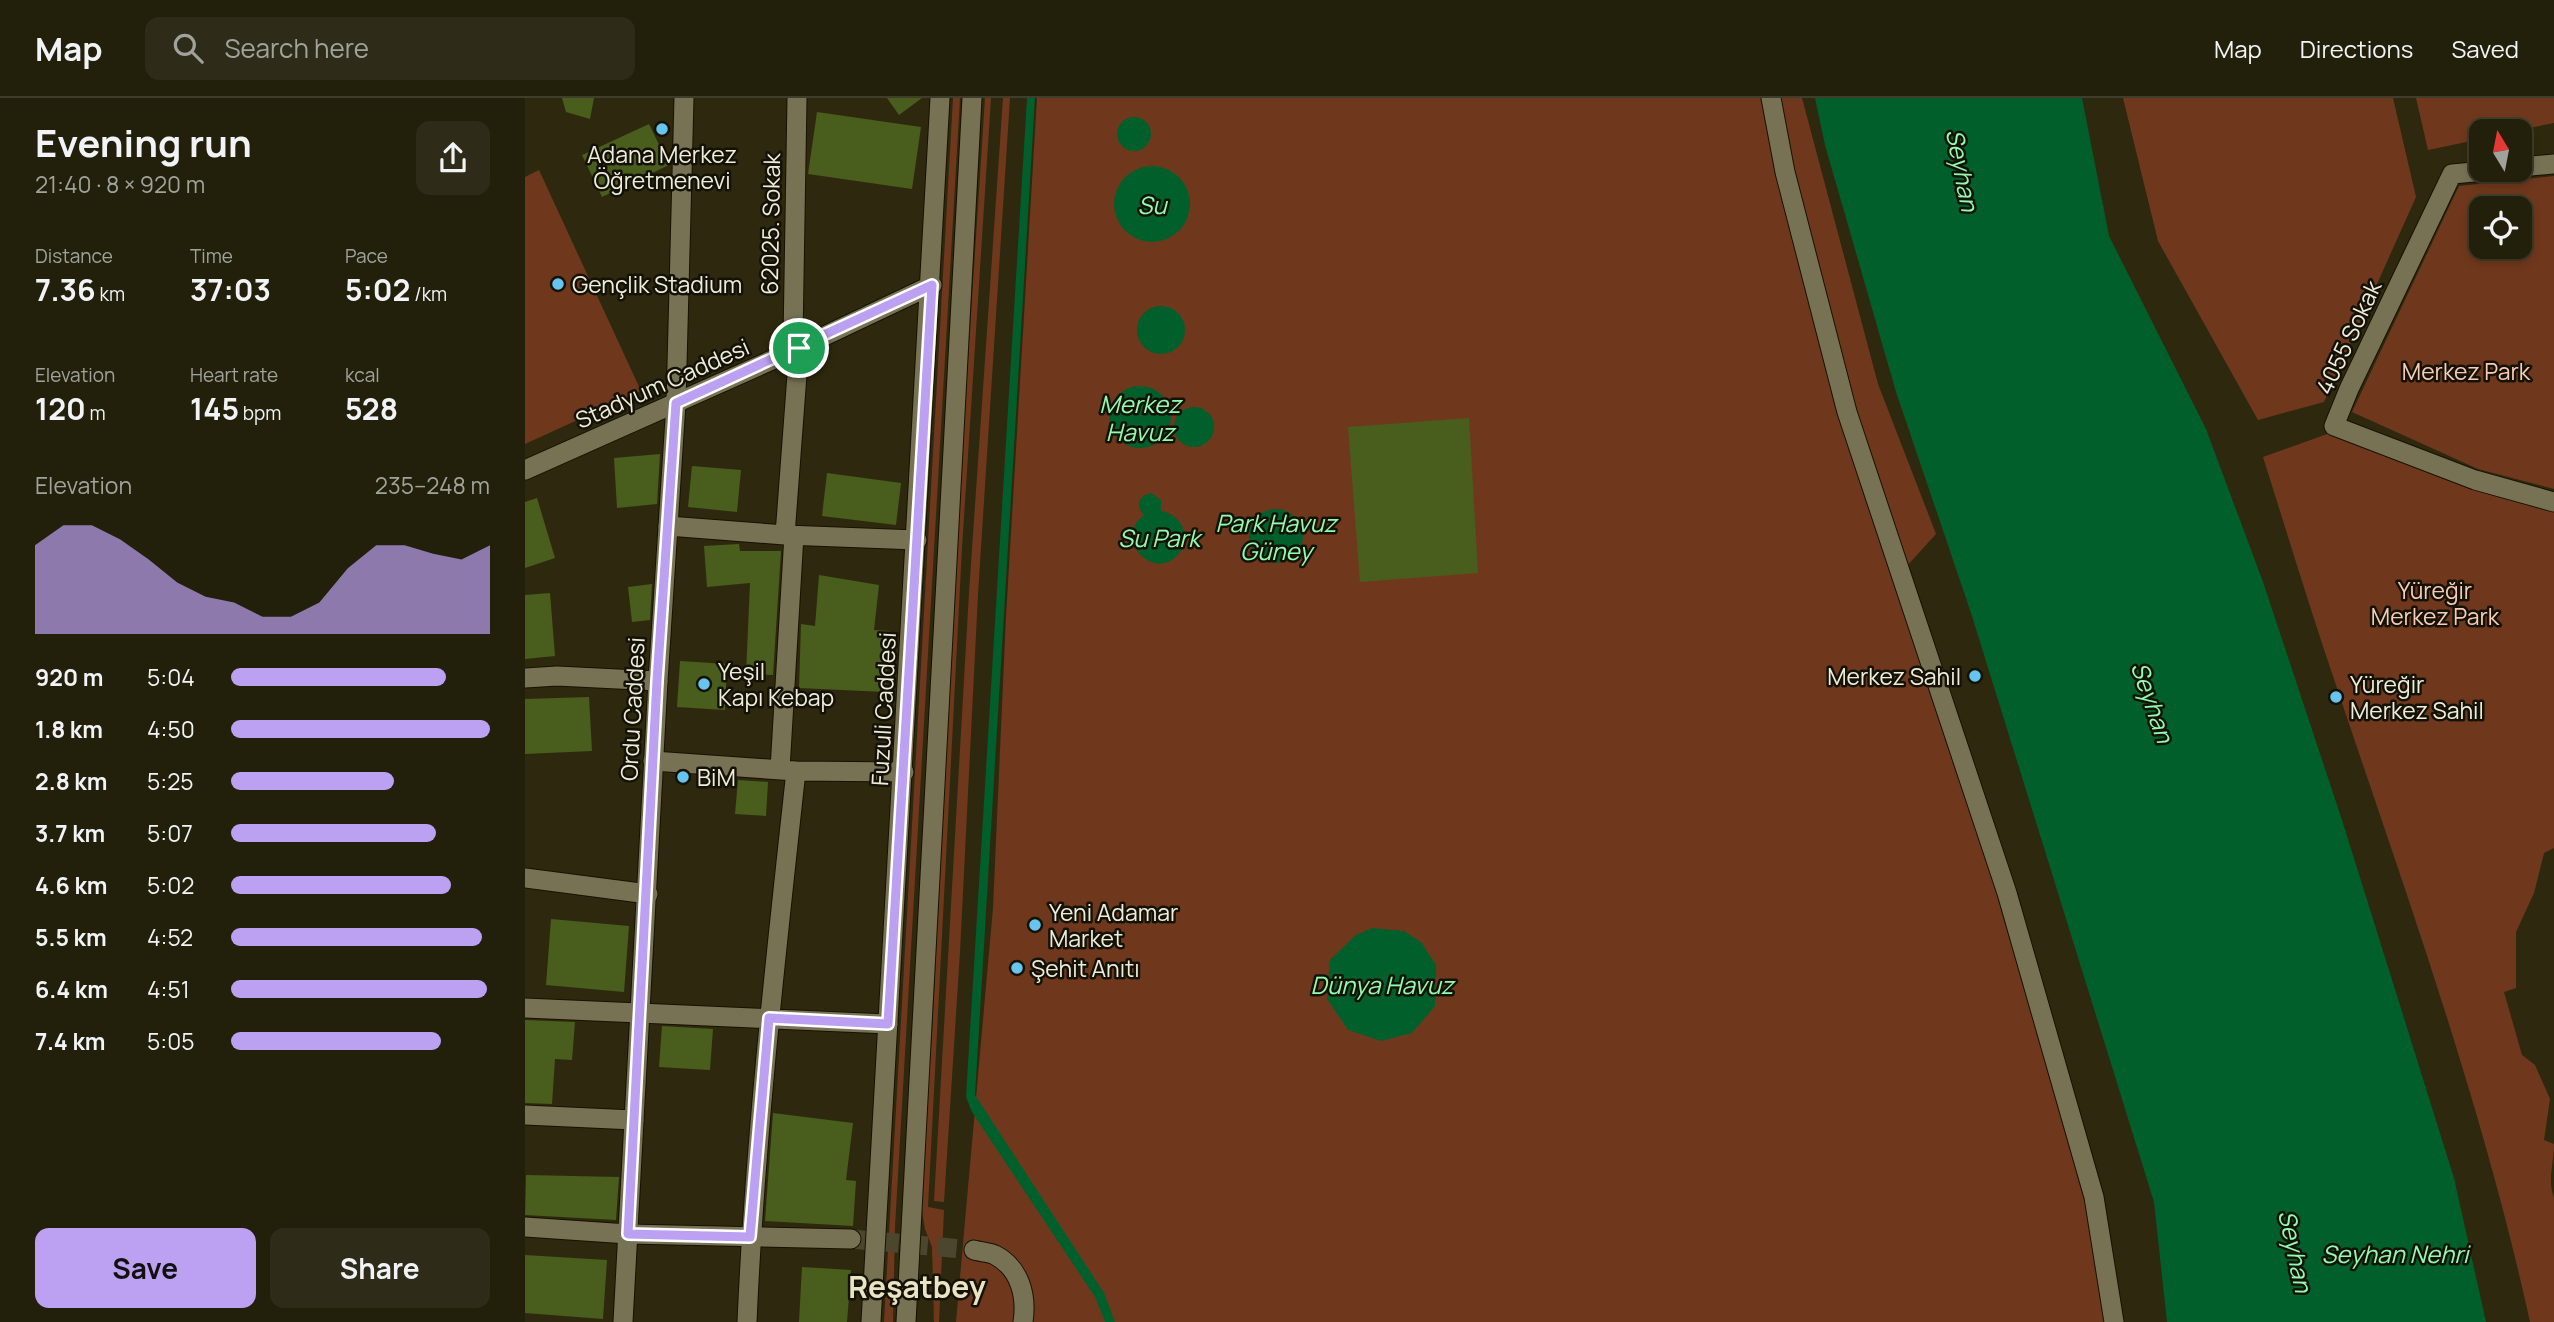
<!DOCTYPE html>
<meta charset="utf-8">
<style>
body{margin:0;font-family:Manrope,sans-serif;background:#2e2c18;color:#f1f3f6;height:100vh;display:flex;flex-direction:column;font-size:26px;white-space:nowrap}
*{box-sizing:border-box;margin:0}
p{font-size:23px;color:#a2a29c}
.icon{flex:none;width:38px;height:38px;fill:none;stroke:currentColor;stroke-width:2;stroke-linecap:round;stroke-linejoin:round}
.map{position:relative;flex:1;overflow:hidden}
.panel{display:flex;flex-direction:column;background:#221f0a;width:525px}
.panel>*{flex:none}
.needle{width:46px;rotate:350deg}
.fabs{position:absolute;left:1944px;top:21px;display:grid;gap:14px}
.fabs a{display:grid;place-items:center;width:63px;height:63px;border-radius:14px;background:#221f0a;box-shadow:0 4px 10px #0003,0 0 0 2px #3f3d2b;font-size:35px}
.pin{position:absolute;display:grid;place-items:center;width:60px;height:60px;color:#fff;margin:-30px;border:4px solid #fff;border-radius:50%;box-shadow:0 2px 7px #0007}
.round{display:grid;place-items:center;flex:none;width:74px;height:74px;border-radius:14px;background:#2e2c18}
.headline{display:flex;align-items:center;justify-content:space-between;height:119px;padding:0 35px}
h1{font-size:38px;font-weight:700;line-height:52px}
.figures{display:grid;grid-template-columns:repeat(3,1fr);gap:10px;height:119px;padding:7px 35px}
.figures div{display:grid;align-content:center}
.figures b{font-size:30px;font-weight:700}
.figures small{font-size:19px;font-weight:400}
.figures p{font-size:19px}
.chart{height:196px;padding:14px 35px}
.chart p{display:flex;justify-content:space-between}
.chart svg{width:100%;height:126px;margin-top:7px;fill:#bca0f2;opacity:.7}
.primary-button{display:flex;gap:14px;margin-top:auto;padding:14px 35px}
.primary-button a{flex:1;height:80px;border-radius:14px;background:#bca0f2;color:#111;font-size:28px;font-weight:700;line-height:80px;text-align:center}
.primary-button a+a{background:#2e2c18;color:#f1f3f6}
ul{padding:0 35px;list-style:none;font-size:23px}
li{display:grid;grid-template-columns:112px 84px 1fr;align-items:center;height:52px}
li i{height:18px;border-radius:9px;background:#bca0f2}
header{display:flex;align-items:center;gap:42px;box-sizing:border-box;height:98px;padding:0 35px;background:#221f0a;border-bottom:2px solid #3f3d2b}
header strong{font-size:33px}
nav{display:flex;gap:38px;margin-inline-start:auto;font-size:24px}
.search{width:490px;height:63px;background:#2e2c18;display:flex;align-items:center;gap:18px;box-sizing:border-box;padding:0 24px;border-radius:14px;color:#a2a29c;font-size:26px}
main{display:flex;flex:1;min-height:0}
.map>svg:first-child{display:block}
.green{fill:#6f381c;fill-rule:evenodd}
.water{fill:#005f2b}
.building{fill:#495d1d}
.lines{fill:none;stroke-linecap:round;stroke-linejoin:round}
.secondary-tunnel{stroke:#4b462d;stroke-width:19;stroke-dasharray:19 10;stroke-linecap:butt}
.minor-casing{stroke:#171200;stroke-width:21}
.tertiary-casing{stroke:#171200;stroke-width:21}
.secondary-casing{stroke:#171200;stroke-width:21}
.minor{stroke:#787255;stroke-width:19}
.tertiary{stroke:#787255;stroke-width:19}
.secondary{stroke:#787255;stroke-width:19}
.route-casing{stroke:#fff;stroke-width:14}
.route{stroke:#bca0f2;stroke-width:9}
.poi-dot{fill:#66c4ef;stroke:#141207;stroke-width:2.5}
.labels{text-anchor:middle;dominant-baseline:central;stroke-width:5;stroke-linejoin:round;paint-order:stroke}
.poi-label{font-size:23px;fill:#efecdc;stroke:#141207;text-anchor:start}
.street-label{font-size:23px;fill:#efecdc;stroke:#141207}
.park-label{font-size:23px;fill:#f7cbb6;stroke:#141207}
.water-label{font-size:24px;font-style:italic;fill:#93fbae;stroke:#141207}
.district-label{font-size:30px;font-weight:bold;fill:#e9e4c3;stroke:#141207}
</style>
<header>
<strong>Map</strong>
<div class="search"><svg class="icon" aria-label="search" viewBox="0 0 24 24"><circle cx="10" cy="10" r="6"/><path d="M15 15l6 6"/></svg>Search here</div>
<nav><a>Map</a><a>Directions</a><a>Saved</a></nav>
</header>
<main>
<section class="panel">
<div class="headline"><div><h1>Evening run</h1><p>21:40 · 8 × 920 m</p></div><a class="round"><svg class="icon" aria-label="share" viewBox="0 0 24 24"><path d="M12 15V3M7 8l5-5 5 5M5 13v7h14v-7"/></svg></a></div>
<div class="figures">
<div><p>Distance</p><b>7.36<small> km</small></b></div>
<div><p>Time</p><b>37:03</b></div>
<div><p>Pace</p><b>5:02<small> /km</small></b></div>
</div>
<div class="figures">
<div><p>Elevation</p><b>120<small> m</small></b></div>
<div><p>Heart rate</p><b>145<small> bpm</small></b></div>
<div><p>kcal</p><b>528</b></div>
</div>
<div class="chart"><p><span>Elevation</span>235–248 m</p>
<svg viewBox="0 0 160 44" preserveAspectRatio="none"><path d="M0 44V13L10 6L20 6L30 11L40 18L50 26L60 31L70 33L80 38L90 38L100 33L110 21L120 13L130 13L140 16L150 18L160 13V44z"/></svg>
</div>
<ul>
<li><b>920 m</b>5:04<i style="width:83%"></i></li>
<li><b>1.8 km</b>4:50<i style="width:100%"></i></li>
<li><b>2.8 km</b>5:25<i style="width:63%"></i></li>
<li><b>3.7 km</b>5:07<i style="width:79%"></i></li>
<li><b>4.6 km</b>5:02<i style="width:85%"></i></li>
<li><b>5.5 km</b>4:52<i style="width:97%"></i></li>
<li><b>6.4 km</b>4:51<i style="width:99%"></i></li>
<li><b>7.4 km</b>5:05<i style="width:81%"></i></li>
</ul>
<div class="primary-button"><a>Save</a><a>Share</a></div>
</section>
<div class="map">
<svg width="2029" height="1224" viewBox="0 0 2029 1224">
<rect width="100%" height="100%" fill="#2e290e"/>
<path class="green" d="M428,0h7l-65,1129 -2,95h-9z
M460,0h6l-29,450 -34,659 16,3 -5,112h-5l-2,-75 -7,-18 -5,-31 12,-164 24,-487z
M478,0h7l-32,496 -18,358 -16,250 -10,-1 35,-608z
M512,0h765l76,286 58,150 -40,44 58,167 134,456 19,121h-1151l37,-414 13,-291z
M1598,0h270l23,99 -92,205 -66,18 -100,-179z
M1891,0h138v25l-39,8h-34v8l-53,11z
M14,72l102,221 -116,53v-267z
M2029,78v313l-76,-20 -126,-57 107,-226zM1956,110h39v39h-39z
M1808,334l221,79v337l-10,5 -10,40 -18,39v56l-12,4 18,63 13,10 15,34 -6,41 10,4c0,19 -7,36 0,54v124h-24c-47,-215 -121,-420 -191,-628 -27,-79 -51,-158 -76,-237z"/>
<path class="water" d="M502,0h8l-60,997 129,198 11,29h-10l-10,-25 -123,-185 -6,-15z
M1290,0h267l27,138 97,193 57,153 79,238 112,358 32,144h-319l-13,-120 -183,-589 -75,-221 -71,-247z
M592 36a17 17 0 1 1 34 0a17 17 0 1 1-34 0Z
M589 106a38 38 0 1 1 76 0a38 38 0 1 1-76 0Z
M612 232a24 24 0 1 1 48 0a24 24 0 1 1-48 0Z
M584 319a31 31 0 1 1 62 0a31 31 0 1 1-62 0Z
M649 329a20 20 0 1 1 40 0a20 20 0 1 1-40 0Z
M626,395l10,7v11c11,2 20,9 23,20 2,8 1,15 -4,21 -23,33 -69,-12 -36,-37 -9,-9 -6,-19 7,-22z
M724 438a27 27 0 1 1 54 0a27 27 0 1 1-54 0Z
M847,830l32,3 17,11 15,23 -1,41 -23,27 -31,8 -33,-11 -21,-31 3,-39 26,-25z"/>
<path class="building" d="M37,0h32l-4,21 -24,-7z
M362,0h35l-23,17z
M292,14l104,15 -9,62 -104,-15z
M124,26l20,41 -67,32 -20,-42z
M944,320l9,155 -118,9 -12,-155z
M135,356l-3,50 -40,4 -3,-50z
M167,368l49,4 -4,42 -49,-5z
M302,375l74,10 -5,42 -74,-9z
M12,400l18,60 -30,10v-66z
M214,446l1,7h41l-8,124 -27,-1 4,-91 -43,4 -3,-41z
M294,477l60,10 -5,45 16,1 -5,61 -86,-4 2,-64 14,2z
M127,486l-2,36 -18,2 -4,-35z
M25,495l5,63 -30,3v-64z
M155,563l47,3 -2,46 -48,-3z
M64,599l3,54 -67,3v-55z
M213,682l30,2 -2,34 -31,-2z
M26,821l78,7 -5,66 -78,-7z
M0,922l50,2 -3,38 -17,-1 -3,45 -27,-1z
M137,928l51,3 -3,41 -51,-3z
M248,1015l80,10 -7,57 10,1 -3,45 -88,-5z
M1,1077l93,2 -3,43 -91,-5z
M0,1157l82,5 -4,59 -78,-6z
M277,1169l49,3 -4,52h-48z"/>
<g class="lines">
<path class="secondary-tunnel" d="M326,1141l123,11"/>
<g class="minor-casing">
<path id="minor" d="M1246,0l14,74 62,240 160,481 87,304 20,125
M1995,69l34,-3
M1971,72l-44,4 -103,215 -15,37 141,54 79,22
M143,428l117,9 132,5
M260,437l14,-187 -6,-9 4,-241
M0,580l32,-2 101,5
M128,663l143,10 108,1
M255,671l14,-234
M0,780l123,16
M0,910l363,16
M0,1017l109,5
M222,1224c8,-184 29,-368 49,-551"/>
</g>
<g class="tertiary-casing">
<path id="tertiary" d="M98,1224l35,-641 18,-278 8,-305"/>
</g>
<g class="secondary-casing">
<path id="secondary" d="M0,372l274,-122 133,-63
M0,1129l103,7 223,5
M449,1152c6,2 16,2 21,5 25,13 32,41 28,67
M346,1224l69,-1224
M381,1224l66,-1224"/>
</g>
<use href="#minor" class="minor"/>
<use href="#tertiary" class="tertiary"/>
<use href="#secondary" class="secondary"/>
</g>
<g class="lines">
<g class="route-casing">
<path id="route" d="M407,187l-44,739 -119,-6 -19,219 -122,-3 29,-553 19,-278z"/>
</g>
<use href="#route" class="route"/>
</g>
<g class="poi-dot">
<circle cx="137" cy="31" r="7"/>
<circle cx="33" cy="186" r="7"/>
<circle cx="1450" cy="578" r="7"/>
<circle cx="179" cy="586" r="7"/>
<circle cx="1811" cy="599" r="7"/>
<circle cx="158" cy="679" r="7"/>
<circle cx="510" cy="827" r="7"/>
<circle cx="492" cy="870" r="7"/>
</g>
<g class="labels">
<g class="poi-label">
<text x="137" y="56" text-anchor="middle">Adana Merkez<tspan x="137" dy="26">Öğretmenevi</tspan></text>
<text x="47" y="186">Gençlik Stadium</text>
<text x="193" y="573">Yeşil<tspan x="193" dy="26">Kapı Kebap</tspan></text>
<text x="1436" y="578" text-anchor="end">Merkez Sahil</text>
<text x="1825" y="586">Yüreğir<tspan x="1825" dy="26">Merkez Sahil</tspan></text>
<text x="172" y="679">BiM</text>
<text x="524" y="814">Yeni Adamar<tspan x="524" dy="26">Market</tspan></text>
<text x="506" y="870">Şehit Anıtı</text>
</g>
<g class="street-label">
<text transform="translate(245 126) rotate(-89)">62025. Sokak</text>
<text transform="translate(1823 239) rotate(-65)">4055 Sokak</text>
<text transform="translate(137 285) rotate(-24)">Stadyum Caddesi</text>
<text transform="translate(107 611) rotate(-87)">Ordu Caddesi</text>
<text transform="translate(358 611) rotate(-87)">Fuzuli Caddesi</text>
</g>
<g class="park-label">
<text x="1941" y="273">Merkez Park</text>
<text x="1910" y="492">Yüreğir<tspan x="1910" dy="26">Merkez Park</tspan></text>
</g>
<g class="water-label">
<text transform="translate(1438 72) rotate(79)">Seyhan</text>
<text x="627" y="106">Su</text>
<text x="615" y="305">Merkez<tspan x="615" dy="28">Havuz</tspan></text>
<text x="751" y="424">Park Havuz<tspan x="751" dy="28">Güney</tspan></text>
<text x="634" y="439">Su Park</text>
<text transform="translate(1628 604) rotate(71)">Seyhan</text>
<text x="857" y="886">Dünya Havuz</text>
<text transform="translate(1771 1153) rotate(78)">Seyhan</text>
<text x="1870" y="1155">Seyhan Nehri</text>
</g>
<g class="district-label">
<text x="392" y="1188">Reşatbey</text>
</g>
</g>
</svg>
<div class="fabs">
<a><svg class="needle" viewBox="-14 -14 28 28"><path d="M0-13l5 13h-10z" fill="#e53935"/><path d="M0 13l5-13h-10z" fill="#a2a29c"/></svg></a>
<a><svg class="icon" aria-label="locate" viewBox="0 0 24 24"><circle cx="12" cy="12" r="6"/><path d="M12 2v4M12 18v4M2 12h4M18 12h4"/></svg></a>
</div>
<div class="pin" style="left:274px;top:250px;background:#1e9e55"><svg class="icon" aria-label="arrive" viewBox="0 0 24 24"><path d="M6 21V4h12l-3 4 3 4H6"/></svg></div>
</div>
</main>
